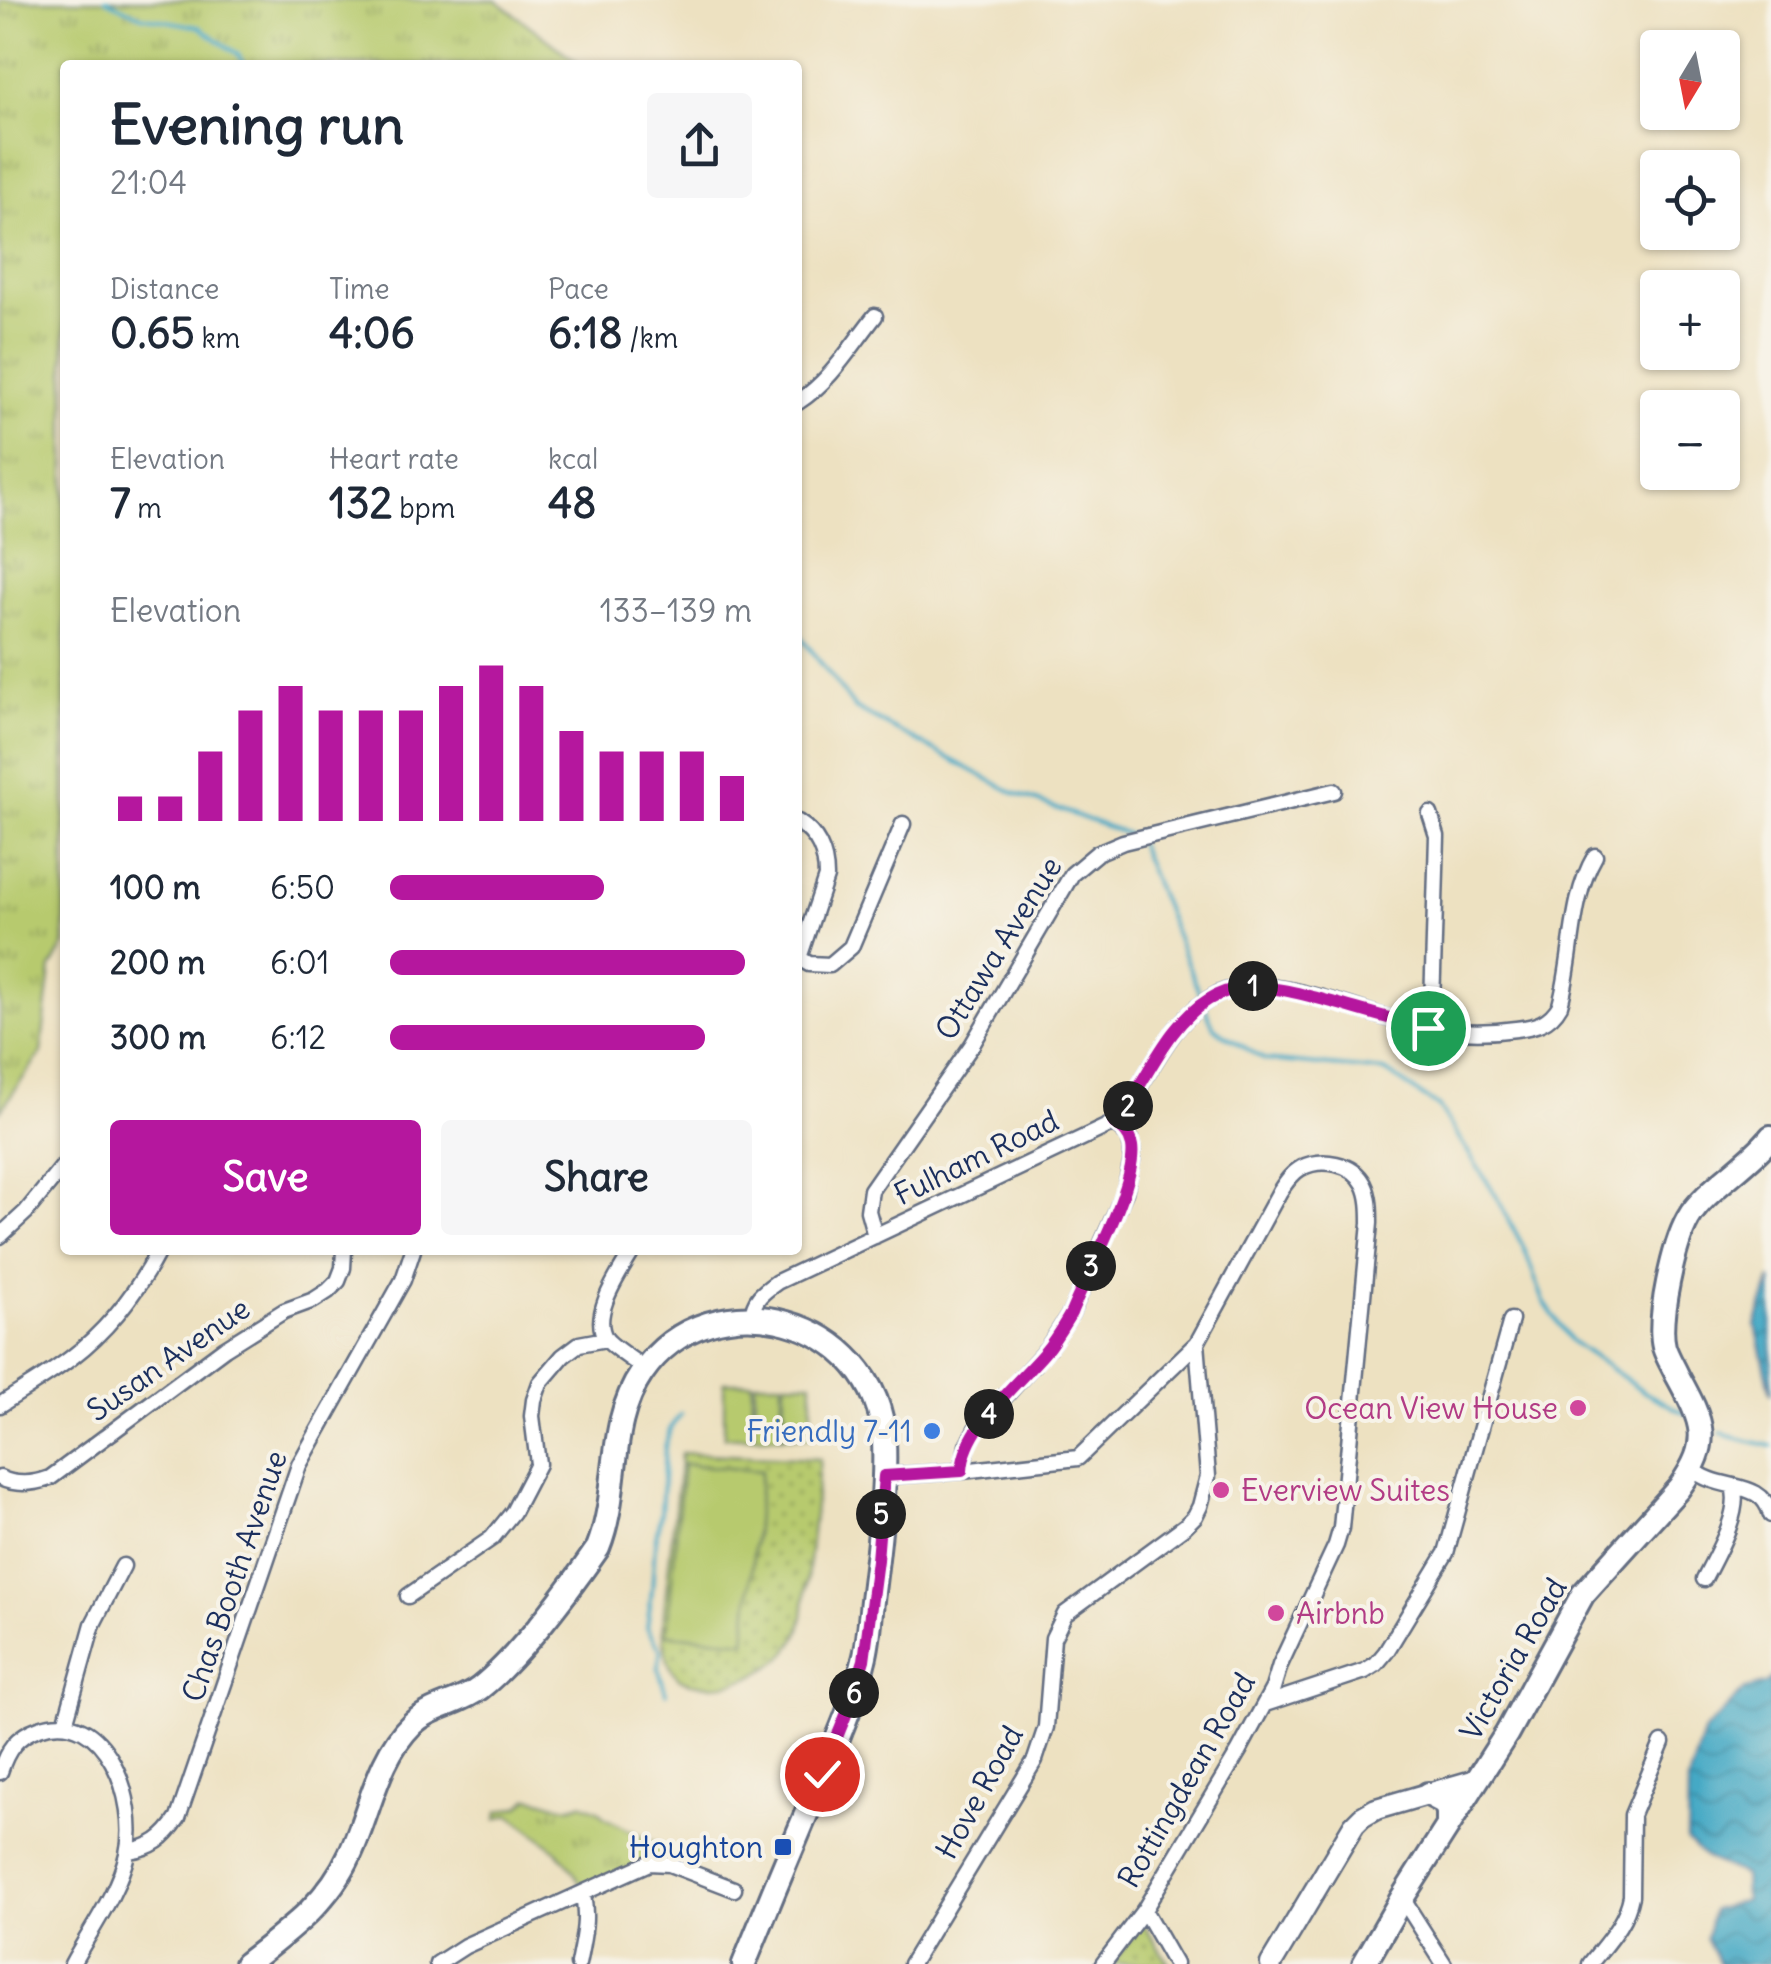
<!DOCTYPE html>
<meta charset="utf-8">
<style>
body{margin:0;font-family:Delius,sans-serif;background:#f6f6f7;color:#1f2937;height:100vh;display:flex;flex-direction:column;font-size:38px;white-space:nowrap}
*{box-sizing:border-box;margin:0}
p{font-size:32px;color:#747a83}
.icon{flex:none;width:55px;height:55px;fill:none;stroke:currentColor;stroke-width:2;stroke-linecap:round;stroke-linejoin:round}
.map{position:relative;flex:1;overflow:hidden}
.drawer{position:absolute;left:60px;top:60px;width:742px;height:1195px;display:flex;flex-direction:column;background:#fff;border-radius:10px;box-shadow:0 2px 8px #0004}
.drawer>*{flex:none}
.needle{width:65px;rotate:190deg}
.tools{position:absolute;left:1640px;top:30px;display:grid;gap:20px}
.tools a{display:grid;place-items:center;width:100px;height:100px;border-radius:10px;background:#fff;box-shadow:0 2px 8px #0004;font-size:50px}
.pin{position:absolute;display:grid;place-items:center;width:85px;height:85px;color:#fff;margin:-42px;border:5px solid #fff;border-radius:50%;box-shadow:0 2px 10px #0007}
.km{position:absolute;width:50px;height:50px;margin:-25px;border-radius:50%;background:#222;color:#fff;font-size:28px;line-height:50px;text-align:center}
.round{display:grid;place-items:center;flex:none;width:105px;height:105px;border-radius:10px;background:#f6f6f7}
.summary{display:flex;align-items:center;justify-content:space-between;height:170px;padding:0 50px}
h1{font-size:55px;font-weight:700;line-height:75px}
.stats{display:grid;grid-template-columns:repeat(3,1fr);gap:15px;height:170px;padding:10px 50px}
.stats div{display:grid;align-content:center}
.stats b{font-size:42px;font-weight:700}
.stats small{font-size:28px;font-weight:400}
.stats p{font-size:28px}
.chart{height:280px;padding:20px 50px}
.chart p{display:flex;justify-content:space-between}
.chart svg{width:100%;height:180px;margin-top:10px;stroke:#b5179e;stroke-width:6}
.primary-button{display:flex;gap:20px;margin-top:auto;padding:20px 50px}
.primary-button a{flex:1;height:115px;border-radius:10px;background:#b5179e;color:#fff;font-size:40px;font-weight:700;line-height:115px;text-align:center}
.primary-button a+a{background:#f6f6f7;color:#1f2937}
ul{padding:0 50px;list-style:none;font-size:32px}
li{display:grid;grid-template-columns:160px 120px 1fr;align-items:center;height:75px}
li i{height:25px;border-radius:12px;background:#b5179e}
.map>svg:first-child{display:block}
.grass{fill:url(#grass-dots);stroke:#697c66;stroke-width:2.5}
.park{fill:url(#park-tufts);stroke:#697c66;stroke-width:2.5}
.pitch{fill:#b7ca6e;stroke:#697c66;stroke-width:2.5}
.water{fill:url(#water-waves);stroke:#306c92;stroke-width:2.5}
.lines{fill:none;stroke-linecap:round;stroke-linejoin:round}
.stream{stroke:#45a9c5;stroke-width:4}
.street-casing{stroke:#646d81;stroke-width:19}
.secondary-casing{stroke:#646d81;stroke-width:25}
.primary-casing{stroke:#646d81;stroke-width:28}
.street{stroke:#fff;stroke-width:14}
.secondary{stroke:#fff;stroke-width:20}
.primary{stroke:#fff;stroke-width:22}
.route-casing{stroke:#fff;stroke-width:20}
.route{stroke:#b5179e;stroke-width:12}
.hotel-dot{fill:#d1479c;stroke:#f7f3e8;stroke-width:4}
.shop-dot{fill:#3f7fe0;stroke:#f7f3e8;stroke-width:4}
.transit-dot{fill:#1a4fb4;stroke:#f7f3e8;stroke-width:4}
.labels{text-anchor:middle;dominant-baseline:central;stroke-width:8;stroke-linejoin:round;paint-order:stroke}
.street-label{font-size:30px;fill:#1b2f5e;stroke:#f7f3e8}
.hotel-label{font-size:30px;fill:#b23c85;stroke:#f7f3e8;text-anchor:start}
.shop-label{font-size:30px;fill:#366cbe;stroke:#f7f3e8;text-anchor:end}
.transit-label{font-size:30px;fill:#164399;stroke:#f7f3e8;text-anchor:end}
</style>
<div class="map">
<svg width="1771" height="1964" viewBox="0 0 1771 1964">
<defs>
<pattern id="grass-dots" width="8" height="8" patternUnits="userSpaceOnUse" patternTransform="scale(2.5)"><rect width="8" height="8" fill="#b7ca6e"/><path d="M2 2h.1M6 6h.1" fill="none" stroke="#94a45e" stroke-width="1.8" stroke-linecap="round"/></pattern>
<pattern id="park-tufts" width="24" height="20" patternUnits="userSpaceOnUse" patternTransform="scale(2.5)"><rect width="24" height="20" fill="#b7ca6e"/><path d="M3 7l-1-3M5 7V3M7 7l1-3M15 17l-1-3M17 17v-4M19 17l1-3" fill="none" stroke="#94a45e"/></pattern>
<pattern id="water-waves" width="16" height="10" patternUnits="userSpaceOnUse" patternTransform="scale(2.5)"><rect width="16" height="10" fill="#45a9c5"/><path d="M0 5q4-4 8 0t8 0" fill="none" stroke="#398aa3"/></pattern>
</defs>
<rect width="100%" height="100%" fill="#f7f3e8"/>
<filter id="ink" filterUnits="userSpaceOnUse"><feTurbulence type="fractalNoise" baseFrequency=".01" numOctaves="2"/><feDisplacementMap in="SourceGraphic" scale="20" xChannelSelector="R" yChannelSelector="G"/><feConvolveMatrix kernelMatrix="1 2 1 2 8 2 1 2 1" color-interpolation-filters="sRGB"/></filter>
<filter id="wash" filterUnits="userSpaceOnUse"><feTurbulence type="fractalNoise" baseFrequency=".0048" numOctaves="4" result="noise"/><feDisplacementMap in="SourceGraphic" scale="40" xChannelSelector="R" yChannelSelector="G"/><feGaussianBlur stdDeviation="2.25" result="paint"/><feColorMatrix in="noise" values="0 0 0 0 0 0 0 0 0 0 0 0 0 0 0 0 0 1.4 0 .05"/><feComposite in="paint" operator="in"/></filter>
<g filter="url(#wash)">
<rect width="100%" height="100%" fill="#ede1c1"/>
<path class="grass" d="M681,1453l139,6 -17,158c-2,7 -3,15 -7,22 -16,29 -54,47 -87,46 -10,-1 -23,-1 -30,-7 -17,-15 -16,-48 -15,-68z
M1144,1925l25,39h-57l28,-37z"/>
<path class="park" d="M0,0h496l85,65h-516v880l-14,23 -10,85 -41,58z
M529,1798c21,1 29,15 52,5l17,7 7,8 63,31 -1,9 -85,31c-12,-34 -44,-53 -72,-74l-13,4 1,-7 22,-6z"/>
<path class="pitch" d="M724,1382h28l-1,55h-27z
M755,1382h27v55h-28z
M785,1382h27v55h-28z
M683,1464l78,7 -16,170 -78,-7z"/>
<path class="water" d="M1771,1279v115l-15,-69z
M1771,1679v285h-52l-13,-26 7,-28 32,-10 -1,-25 -36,-15 -21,-19 1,-60 15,-48 42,-44 23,-6z"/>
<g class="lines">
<path class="stream" d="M106,0l35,16 58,11 39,27 6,11
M798,633l57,75 159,85 116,42
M1139,844l62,153
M1205,1007l9,21 51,32 120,11 54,36 56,87 29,54 20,54 27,39 75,52 40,21
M1721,1432l7,4 43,10
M666,1693l-8,-26 3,-17 -14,-22 5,-38 3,-48 6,-30 4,-65 5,-18 11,-15"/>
</g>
</g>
<g filter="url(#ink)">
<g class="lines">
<g class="street-casing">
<path id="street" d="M798,402c33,-21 53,-56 77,-86
M798,822c20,13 28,31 28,55l-28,84
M799,958l10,6 21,1 21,-18 52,-123
M1429,1028l3,-22 5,-170 -7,-22
M0,1236l26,-24 39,-48
M875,1236l-7,-25 3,-21 101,-145 100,-171 25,-21 26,-11 211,-51
M633,1250c-12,21 -44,64 -27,89 7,9 29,22 39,30
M752,1317c1,-18 11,-25 25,-35l337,-159c35,-41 53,-104 104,-129 53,-24 138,18 192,30 36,8 70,10 106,5 19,-2 34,-6 44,-24 14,-49 9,-104 35,-149
M0,1405c24,-16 49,-30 71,-47 37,-28 67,-68 88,-108
M1692,1469c28,24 70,9 79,46
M962,1471l5,-25 9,-17 72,-81 23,-35 54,-121 7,-32v-12l-3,-12 -15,-13
M884,1476l78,-5 116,-13 119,-115 83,-152c6,-9 12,-18 21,-23 21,-11 52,-5 63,16 6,12 6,26 6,39l-29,305 -5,17 -56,120 -7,23 -34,63 -95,159 -41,54
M0,1478c17,8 33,6 50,0l175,-130 59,-37 30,-11 14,-9 10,-10 5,-13 1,-18
M1704,1579c11,-22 38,-67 29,-92
M408,1596l84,-58 21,-26 25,-48 -6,-48 2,-16 6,-17 23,-27 16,-12 27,-5
M1265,1704l100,-33 11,-7 10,-12 60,-99 65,-233
M65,1724l28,-100 30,-58
M0,1772c7,-22 16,-36 39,-44 67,-24 100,74 88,126 -9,39 -36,75 -55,110
M128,1851c24,-3 37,-13 50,-33l121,-353 104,-185 10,-30
M1402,1898l42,66
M1144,1910l31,54
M437,1964l28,-18 184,-83 20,1 65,25
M578,1964c5,-25 10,-44 5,-69
M911,1964l124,-204 11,-33 7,-89 12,-24 120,-88 10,-10 5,-10 8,-30 -11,-133
M1590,1964c16,-21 36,-41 41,-68l1,-81 30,-72"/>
</g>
<g class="secondary-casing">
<path id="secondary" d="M1271,1964l83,-139 8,-8 14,-8 100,-29"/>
</g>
<g class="primary-casing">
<path id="primary" d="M1428,1794l17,9 3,9v14
M246,1964c41,-32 82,-61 104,-110 20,-42 27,-96 62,-130 19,-18 48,-20 68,-36 41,-33 88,-97 118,-140 23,-57 8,-123 44,-175 69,-101 236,-55 242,67 2,51 -5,102 -11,152 -3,22 -3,46 -9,68 -10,44 -30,86 -47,128 -25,59 -49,117 -73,176
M1364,1964l38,-66 105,-165 76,-139 96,-106c34,-48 24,-65 -2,-113 -4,-9 -10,-18 -13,-28 -7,-28 10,-103 24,-128 16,-29 60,-53 83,-82"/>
</g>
<use href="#street" class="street"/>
<use href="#secondary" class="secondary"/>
<use href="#primary" class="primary"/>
</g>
</g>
<g class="lines" filter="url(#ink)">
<g class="route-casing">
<path id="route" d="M822,1774l26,-64 16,-50 13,-100 7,-84 78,-5c2,-44 55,-86 83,-119 10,-12 18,-26 26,-39 15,-38 67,-130 61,-167 -2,-11 -9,-17 -18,-23 23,-28 37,-61 59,-90 48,-62 93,-49 159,-31 32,9 64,19 96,26"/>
</g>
<use href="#route" class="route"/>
</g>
<g class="hotel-dot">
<circle cx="1578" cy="1408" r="10"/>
<circle cx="1221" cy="1490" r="10"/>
<circle cx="1276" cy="1613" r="10"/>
</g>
<circle class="shop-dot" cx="932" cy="1431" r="10"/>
<rect class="transit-dot" x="773" y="1837" width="20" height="20" rx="5"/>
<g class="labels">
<g class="street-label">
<text transform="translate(998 948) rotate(-58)">Ottawa Avenue</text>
<text transform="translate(976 1157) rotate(-26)">Fulham Road</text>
<text transform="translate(168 1359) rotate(-35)">Susan Avenue</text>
<text transform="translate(234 1576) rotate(-71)">Chas Booth Avenue</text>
<text transform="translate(1513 1659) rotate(-60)">Victoria Road</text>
<text transform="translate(1186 1780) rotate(-60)">Rottingdean Road</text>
<text transform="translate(979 1792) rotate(-61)">Hove Road</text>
</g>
<g class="hotel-label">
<text x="1558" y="1408" text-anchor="end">Ocean View House</text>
<text x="1241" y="1490">Everview Suites</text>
<text x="1296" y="1613">Airbnb</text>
</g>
<g class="shop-label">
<text x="912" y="1431">Friendly 7-11</text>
</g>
<g class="transit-label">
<text x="763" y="1847">Houghton</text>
</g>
</g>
</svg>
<div class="tools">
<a><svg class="needle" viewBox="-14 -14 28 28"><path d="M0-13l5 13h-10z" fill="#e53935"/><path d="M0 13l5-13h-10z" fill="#747a83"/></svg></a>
<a><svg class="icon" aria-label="locate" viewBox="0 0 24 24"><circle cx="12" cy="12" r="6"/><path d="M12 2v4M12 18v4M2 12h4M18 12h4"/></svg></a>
<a>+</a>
<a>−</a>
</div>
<div class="pin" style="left:1428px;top:1028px;background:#1e9e55"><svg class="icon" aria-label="arrive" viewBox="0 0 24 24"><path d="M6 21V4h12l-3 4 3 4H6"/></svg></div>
<div class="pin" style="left:822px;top:1774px;background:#d93025"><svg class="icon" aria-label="check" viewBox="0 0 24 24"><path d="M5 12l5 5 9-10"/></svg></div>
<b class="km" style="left:1253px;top:986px">1</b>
<b class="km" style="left:1128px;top:1106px">2</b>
<b class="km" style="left:1091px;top:1266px">3</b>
<b class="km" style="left:989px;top:1414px">4</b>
<b class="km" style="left:881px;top:1514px">5</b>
<b class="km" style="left:854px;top:1693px">6</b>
<section class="drawer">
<div class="summary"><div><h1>Evening run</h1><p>21:04</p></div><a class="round"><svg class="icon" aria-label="share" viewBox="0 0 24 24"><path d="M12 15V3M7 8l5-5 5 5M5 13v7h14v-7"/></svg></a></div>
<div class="stats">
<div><p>Distance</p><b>0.65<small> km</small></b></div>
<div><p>Time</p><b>4:06</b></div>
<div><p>Pace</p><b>6:18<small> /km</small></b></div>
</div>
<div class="stats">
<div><p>Elevation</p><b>7<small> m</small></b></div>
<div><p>Heart rate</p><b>132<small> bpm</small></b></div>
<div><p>kcal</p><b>48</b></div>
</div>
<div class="chart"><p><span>Elevation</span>133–139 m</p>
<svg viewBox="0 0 160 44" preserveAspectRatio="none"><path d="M5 44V38M15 44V38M25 44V27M35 44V17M45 44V11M55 44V17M65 44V17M75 44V17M85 44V11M95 44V6M105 44V11M115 44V22M125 44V27M135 44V27M145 44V27M155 44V33"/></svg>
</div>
<ul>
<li><b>100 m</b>6:50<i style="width:59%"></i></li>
<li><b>200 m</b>6:01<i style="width:98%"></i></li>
<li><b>300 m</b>6:12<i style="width:87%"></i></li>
</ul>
<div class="primary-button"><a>Save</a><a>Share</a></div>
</section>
</div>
